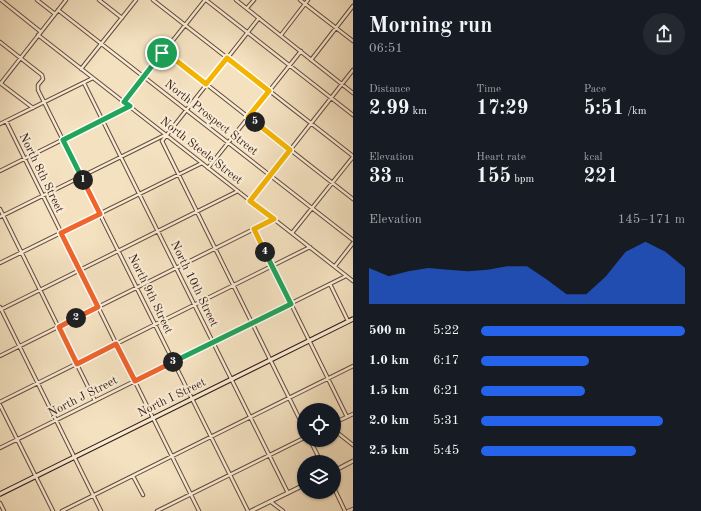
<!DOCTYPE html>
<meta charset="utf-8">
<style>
body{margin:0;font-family:"Old Standard TT",serif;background:#242831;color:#f1f3f6;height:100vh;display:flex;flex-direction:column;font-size:15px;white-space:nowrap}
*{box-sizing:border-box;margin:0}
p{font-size:13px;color:#9ea1a6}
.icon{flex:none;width:22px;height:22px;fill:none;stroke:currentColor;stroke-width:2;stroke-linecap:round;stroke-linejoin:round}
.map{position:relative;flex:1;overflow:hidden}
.side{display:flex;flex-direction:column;background:#171b24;width:348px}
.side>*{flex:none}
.tools{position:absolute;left:297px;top:403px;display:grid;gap:8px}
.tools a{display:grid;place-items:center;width:44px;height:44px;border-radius:50%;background:#171b24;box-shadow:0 1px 3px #0004;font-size:20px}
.pin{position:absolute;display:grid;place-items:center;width:34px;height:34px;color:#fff;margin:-17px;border:2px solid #fff;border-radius:50%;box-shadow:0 1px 4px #0007}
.km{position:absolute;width:20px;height:20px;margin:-10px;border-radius:50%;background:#222;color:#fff;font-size:11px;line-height:20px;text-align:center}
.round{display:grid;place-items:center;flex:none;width:42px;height:42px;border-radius:21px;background:#242831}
.head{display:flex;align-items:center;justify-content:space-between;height:68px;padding:0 16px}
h1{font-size:22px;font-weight:700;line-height:30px}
.stats{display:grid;grid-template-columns:repeat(3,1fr);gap:6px;height:68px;padding:4px 16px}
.stats div{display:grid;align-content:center}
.stats b{font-size:20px;font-weight:700}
.stats small{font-size:11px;font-weight:400}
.stats p{font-size:11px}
.chart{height:112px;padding:8px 16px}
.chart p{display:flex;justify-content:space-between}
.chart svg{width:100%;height:72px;margin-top:4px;fill:#2563eb;opacity:.7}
ul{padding:0 16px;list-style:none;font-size:13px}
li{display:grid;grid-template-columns:64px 48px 1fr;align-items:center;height:30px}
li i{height:10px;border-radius:5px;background:#2563eb}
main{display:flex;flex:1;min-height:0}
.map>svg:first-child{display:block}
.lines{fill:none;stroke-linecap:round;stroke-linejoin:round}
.minor-casing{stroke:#654b3b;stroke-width:4.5}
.tertiary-casing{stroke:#654b3b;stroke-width:5}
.secondary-casing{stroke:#35190f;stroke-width:5.5}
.minor{stroke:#f8ecd6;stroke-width:2.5}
.tertiary{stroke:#f8ecd6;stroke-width:3}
.secondary{stroke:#f8ecd6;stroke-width:3.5}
.split-1-casing{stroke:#fff;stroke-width:8}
.split-2-casing{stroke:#fff;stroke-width:8}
.split-3-casing{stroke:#fff;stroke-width:8}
.split-4-casing{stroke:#fff;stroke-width:8}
.split-5-casing{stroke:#fff;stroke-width:8}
.split-6-casing{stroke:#fff;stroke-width:8}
.split-1{stroke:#22a559;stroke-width:5}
.split-2{stroke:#f0652b;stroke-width:5}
.split-3{stroke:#f0652b;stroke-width:5}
.split-4{stroke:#22a559;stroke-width:5}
.split-5{stroke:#f5b400;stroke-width:5}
.split-6{stroke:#f5b400;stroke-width:5}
.labels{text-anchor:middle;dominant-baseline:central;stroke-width:4;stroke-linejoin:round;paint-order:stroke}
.street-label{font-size:12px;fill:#35190f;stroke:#f8ecd6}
</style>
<main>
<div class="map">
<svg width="353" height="511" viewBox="0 0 353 511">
<rect width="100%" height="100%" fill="#f4e1c0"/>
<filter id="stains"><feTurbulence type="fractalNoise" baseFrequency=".005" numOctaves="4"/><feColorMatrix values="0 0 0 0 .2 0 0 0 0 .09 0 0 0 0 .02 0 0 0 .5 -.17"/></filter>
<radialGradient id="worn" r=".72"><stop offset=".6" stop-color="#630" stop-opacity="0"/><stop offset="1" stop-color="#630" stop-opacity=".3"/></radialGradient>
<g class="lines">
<g class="minor-casing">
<path id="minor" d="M1,0l40,32
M37,0l18,14
M99,0l23,18
M153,0l200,156
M206,0l147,115
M236,0l117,93
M300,0l53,41
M247,8l7,-8
M58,10l295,230
M259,18l-97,123 142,287
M38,35l315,246
M281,35l27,-35
M0,42l42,33 1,4 -5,6v5l210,421
M164,51l189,148
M311,60l42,-54
M81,69l55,-69
M0,83l33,25
M1,83l65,-83
M84,83l204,410
M124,102l81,-102
M6,121l193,390
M0,124l93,-46
M208,168l93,-117
M0,171l130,-65
M250,201l103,-131
M0,209l95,192
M0,217l165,-82
M254,229l93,188
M292,233l61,-76
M0,263l202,-100
M335,266l18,-23
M330,284l18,37
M0,307l101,204
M0,310l238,-119
M0,356l274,-137
M0,402l310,-155
M0,405l53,106
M334,423l19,-9
M334,430l19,15
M310,440l11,22
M0,448l346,-172
M133,476l10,19
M334,488l11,23
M271,502l12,9
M0,503l4,8
M62,511l291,-145
M157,511l147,-73
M348,511l5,-2"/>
</g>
<g class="tertiary-casing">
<path id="tertiary" d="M334,471l19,-10
M251,511l53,-26"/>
</g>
<g class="secondary-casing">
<path id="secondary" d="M0,494l353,-175"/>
</g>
<use href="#minor" class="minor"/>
<use href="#tertiary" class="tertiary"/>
<use href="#secondary" class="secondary"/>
</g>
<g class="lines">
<g class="split-1-casing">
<path id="split-1" d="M83,180l-20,-40 67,-34 -6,-4 38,-49"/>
</g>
<g class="split-2-casing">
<path id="split-2" d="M76,318l22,-11 -37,-74 39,-19 -17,-34"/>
</g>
<g class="split-3-casing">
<path id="split-3" d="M76,318l-17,9 18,37 39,-20 19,37 38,-19"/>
</g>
<g class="split-4-casing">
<path id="split-4" d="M173,362l118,-58 -26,-52"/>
</g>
<g class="split-5-casing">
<path id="split-5" d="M255,122l35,28 -40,51 24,18 -20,10 11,23"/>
</g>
<g class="split-6-casing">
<path id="split-6" d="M162,53l2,-2 42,33 21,-26 42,33 -21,26 7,5"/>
</g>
<use href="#split-1" class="split-1"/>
<use href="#split-2" class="split-2"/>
<use href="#split-3" class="split-3"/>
<use href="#split-4" class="split-4"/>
<use href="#split-5" class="split-5"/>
<use href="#split-6" class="split-6"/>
</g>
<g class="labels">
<g class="street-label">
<text transform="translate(211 118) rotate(38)">North Prospect Street</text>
<text transform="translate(201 151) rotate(38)">North Steele Street</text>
<text transform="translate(41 173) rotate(64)">North 8th Street</text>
<text transform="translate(194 284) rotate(64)">North 10th Street</text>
<text transform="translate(150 294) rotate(64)">North 9th Street</text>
<text transform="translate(83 397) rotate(-27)">North J Street</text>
<text transform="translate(172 398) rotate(-26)">North I Street</text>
</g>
</g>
<rect width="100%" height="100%" filter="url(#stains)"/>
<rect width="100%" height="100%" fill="url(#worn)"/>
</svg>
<div class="tools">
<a><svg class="icon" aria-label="locate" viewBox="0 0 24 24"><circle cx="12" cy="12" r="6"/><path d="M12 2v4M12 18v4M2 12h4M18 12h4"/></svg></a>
<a><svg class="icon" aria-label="layers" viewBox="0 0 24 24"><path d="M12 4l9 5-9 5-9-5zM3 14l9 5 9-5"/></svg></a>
</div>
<div class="pin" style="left:162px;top:53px;background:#1e9e55"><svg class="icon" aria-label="arrive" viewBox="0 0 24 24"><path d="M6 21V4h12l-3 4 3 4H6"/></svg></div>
<b class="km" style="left:83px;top:180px">1</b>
<b class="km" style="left:76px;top:318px">2</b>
<b class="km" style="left:173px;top:362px">3</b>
<b class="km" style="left:265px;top:252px">4</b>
<b class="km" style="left:255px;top:122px">5</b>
</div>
<section class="side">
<div class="head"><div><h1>Morning run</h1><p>06:51</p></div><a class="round"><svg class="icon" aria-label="share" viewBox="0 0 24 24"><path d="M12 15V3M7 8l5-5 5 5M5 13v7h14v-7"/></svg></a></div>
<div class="stats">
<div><p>Distance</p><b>2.99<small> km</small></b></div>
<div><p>Time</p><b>17:29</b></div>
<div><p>Pace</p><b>5:51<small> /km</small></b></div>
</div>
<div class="stats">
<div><p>Elevation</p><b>33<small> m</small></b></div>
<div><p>Heart rate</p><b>155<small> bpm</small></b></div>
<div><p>kcal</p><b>221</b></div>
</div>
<div class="chart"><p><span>Elevation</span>145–171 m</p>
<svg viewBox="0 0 160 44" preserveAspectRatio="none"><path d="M0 44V22L10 27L20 24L30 22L40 23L50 24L60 23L70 21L80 21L90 29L100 38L110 38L120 27L130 12L140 6L150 12L160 22V44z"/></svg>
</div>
<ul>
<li><b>500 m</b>5:22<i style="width:100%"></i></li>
<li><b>1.0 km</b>6:17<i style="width:53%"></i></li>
<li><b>1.5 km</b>6:21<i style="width:51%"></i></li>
<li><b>2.0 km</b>5:31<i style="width:89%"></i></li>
<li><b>2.5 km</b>5:45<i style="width:76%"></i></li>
</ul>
</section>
</main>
